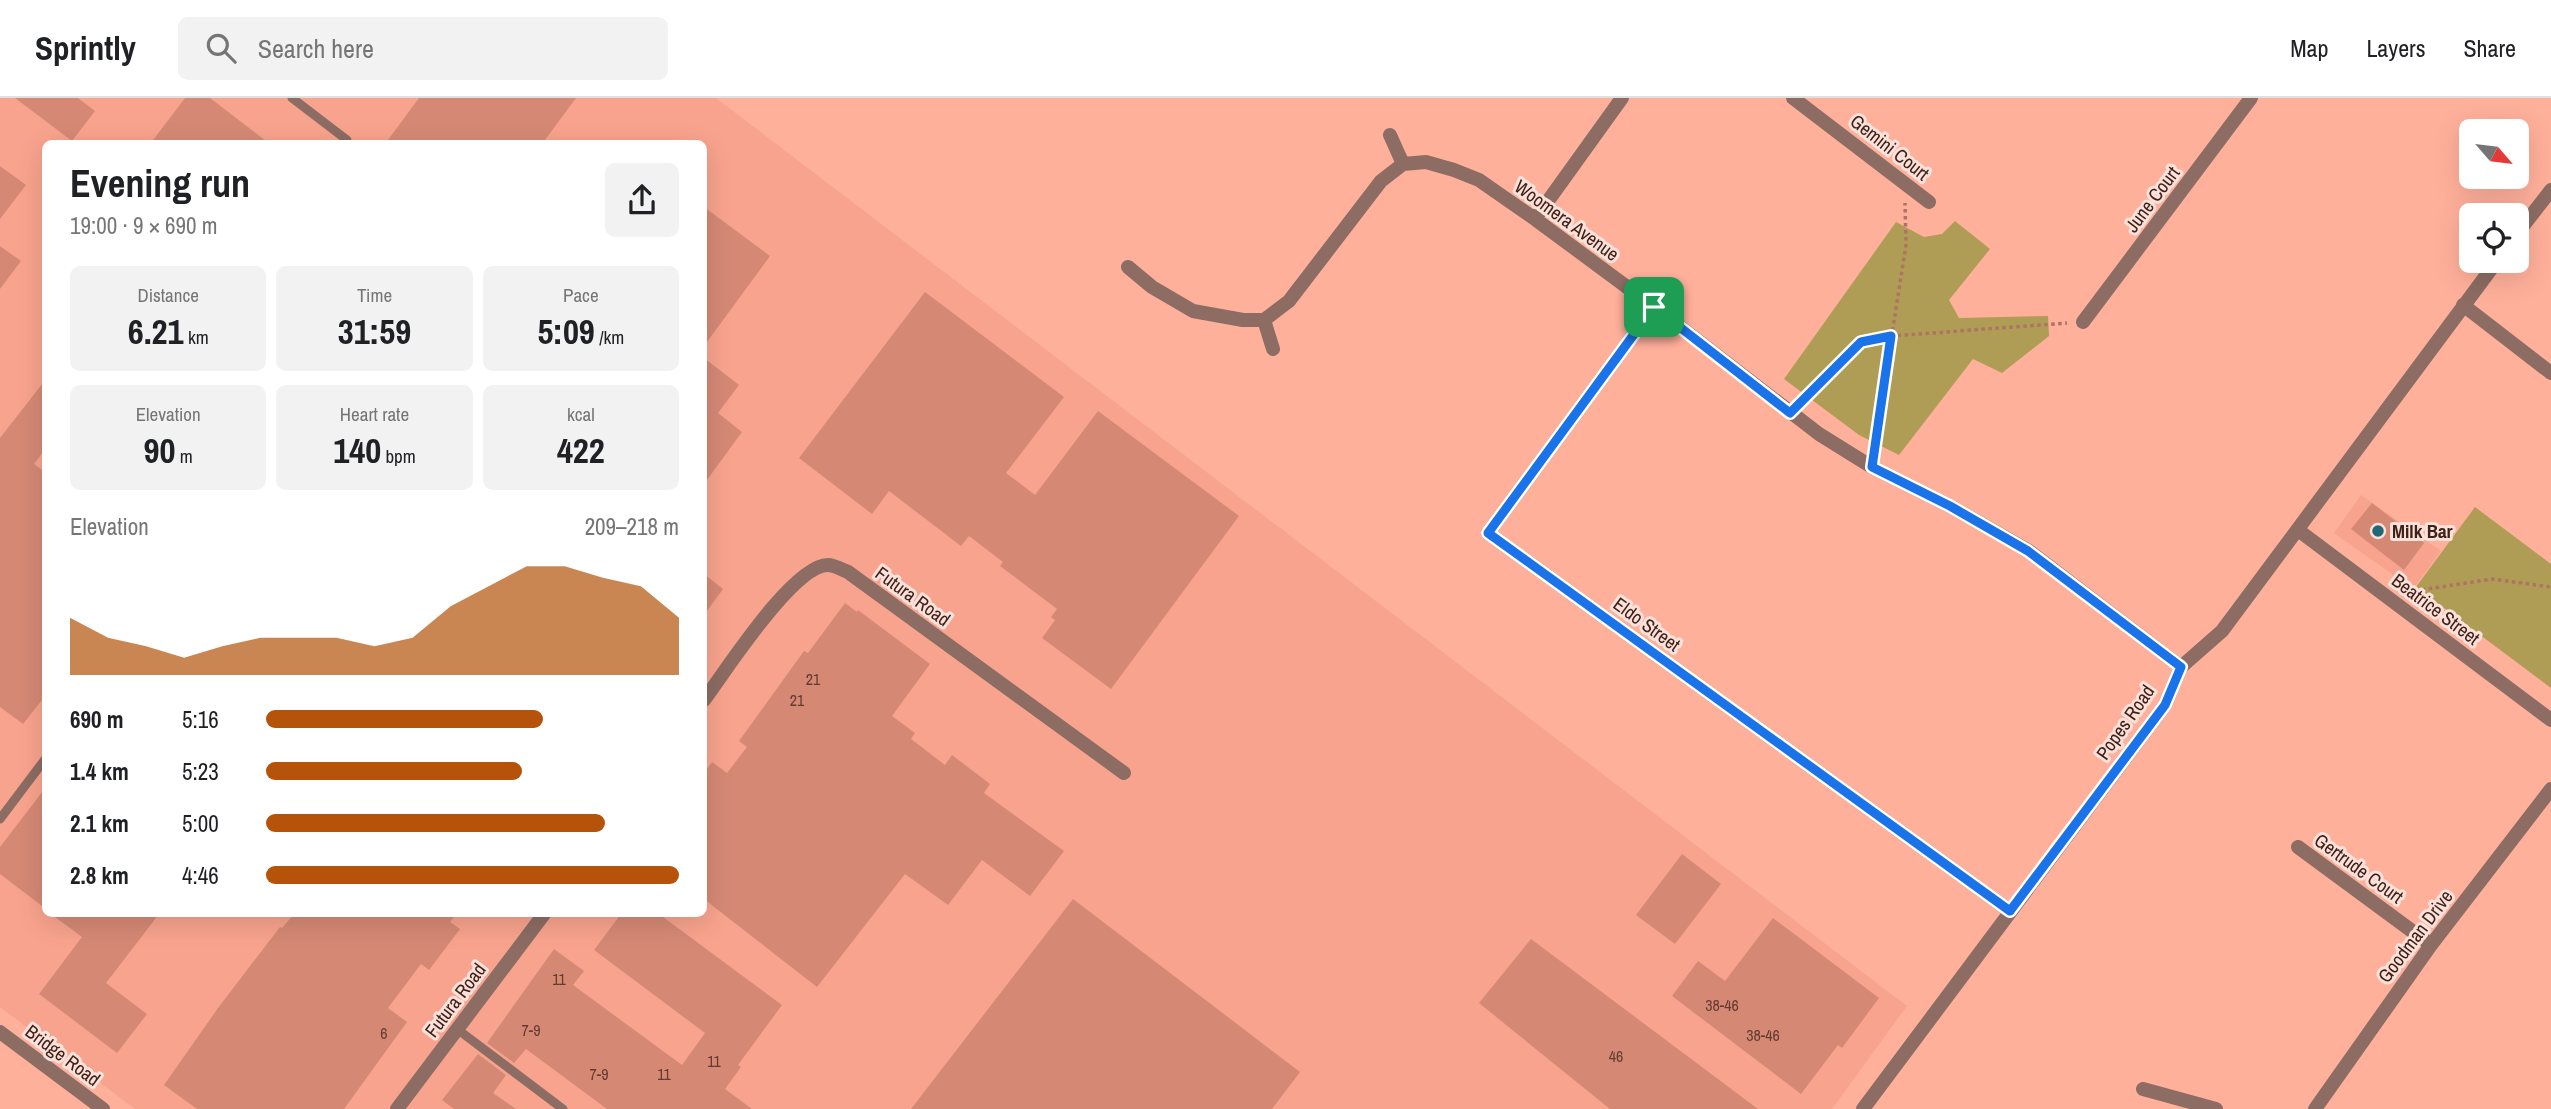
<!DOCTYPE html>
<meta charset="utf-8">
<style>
body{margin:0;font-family:"Archivo Narrow",sans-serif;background:#f2f2f2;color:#202124;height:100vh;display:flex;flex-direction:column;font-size:26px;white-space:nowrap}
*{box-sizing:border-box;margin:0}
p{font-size:23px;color:#757577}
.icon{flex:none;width:38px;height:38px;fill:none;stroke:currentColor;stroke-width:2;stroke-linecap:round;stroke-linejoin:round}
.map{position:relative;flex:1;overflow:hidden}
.side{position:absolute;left:42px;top:42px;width:665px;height:777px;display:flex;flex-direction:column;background:#fff;border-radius:10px;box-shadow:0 7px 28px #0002}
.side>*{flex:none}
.needle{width:46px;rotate:118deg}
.controls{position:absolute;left:2459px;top:21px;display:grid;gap:14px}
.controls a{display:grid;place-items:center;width:70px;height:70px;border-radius:10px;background:#fff;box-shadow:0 7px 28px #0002;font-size:35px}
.pin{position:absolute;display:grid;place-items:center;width:60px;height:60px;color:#fff;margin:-30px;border-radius:14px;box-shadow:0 4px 10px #0006}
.round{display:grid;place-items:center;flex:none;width:74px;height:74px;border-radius:10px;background:#f2f2f2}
.headline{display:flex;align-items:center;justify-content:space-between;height:119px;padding:0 28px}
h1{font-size:38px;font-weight:700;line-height:52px}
.metrics{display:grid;grid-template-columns:repeat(3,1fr);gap:10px;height:119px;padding:7px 28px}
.metrics div{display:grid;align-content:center;border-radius:10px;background:#f2f2f2;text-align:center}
.metrics b{font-size:35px;font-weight:700}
.metrics small{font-size:19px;font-weight:400}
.metrics p{font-size:19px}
.chart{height:196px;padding:14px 28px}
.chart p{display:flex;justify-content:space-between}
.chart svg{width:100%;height:126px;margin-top:7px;fill:#b45309;opacity:.7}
ul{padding:0 28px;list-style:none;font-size:23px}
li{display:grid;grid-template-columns:112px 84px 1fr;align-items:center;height:52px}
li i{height:18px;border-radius:9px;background:#b45309}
header{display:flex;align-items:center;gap:42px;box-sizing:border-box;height:98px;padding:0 35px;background:#fff;border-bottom:2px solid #e0e0e0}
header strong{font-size:33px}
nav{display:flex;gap:38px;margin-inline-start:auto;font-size:24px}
.search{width:490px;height:63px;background:#f2f2f2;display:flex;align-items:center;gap:18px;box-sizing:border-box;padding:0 24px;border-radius:10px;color:#757577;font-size:26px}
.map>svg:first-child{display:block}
.built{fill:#f8a38d;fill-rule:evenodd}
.green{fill:#af9d56}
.building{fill:#d58975}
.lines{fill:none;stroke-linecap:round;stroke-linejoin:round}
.path{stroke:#ae7364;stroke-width:3.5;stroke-dasharray:3.5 3.5;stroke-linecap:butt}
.service{stroke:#8c6c63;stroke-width:9}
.minor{stroke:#8c6c63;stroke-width:14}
.route-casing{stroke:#fff;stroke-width:14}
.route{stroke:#1a73e8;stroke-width:9}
.poi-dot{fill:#216877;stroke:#fae1da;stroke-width:2.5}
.labels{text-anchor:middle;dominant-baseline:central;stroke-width:6;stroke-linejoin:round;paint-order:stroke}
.number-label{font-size:16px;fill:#643b30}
.street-label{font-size:19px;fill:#3f2119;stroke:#fae1da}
.poi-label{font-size:19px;font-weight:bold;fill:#3f2119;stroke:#fae1da;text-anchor:start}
</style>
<header>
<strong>Sprintly</strong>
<div class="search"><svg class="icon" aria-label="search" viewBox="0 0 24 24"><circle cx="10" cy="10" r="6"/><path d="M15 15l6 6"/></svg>Search here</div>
<nav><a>Map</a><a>Layers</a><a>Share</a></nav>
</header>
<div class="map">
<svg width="2551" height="1011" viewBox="0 0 2551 1011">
<rect width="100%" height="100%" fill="#ffb09b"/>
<path class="built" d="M0,0h716l1191,908 -75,103h-1697l-135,-102zM46,46h658v770h-658z
M2361,397l80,56 -28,38 -79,-56z"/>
<path class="green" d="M1955,123l35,28 -41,51 10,18 89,-2 1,20 -47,37 -29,-14 -74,96 -40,-20 -75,-56 112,-157 28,15 18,-3z
M2475,409l76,57v124l-135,-101z"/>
<path class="building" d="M15,0h63l17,13 -23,30z
M185,0h25l60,46h-120z
M419,0h157l-34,46h-157z
M0,68l26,19 -26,34z
M704,109l66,49 -66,90z
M0,148l21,15 -21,28z
M925,194l139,105 -58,76 29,22 63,-84 141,105 -128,173 -69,-51 13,-18 -4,-3 6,-8 -57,-43 3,-4 -34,-26 -8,10 -72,-55 -17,23 -73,-56z
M704,260l35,27 -21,28 24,19 -38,52z
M46,281v69l-12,16 12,9v222l-23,29 -23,-17v-269z
M2372,405l52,40 -20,27 -53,-41z
M704,476l19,15 -19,26z
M845,505l12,9 1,-2 72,54 -38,52 23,17 -4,6 34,26 7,-10 38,29 -6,9 80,58 -34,45 -48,-36 -34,45 -43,-31 -88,113 -113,-88v-126l8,-11 15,11 20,-26 -8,-6 65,-90 4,2z
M46,689v122l-46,-35v-27z
M1682,756l39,30 -46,60 -39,-29z
M1073,801l227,173 -28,37h-361z
M51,816h108l-53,69 41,31 -30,39 -78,-59 43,-57z
M294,816h162l-6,8 10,7 -31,41 -8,-6 -33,44 19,14 -63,87h-147l-33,-24 54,-77 62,-81 2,1z
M621,816h38l123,91 -44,60 3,2 -16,22 27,20h-145l-81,-60 -12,14 -27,-20 67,-94 30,22 -11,14 109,80 23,-32 -111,-83z
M1773,820l106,80 -37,50 -4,-3 -37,49 -129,-98 26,-35 27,20z
M1531,841l227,170h-148l-131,-106z
M478,956l28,21 -13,18 23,16h-62l-12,-9z"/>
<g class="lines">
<path class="path" d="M1803,302l59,-58 29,-6 176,-13
M1874,350l32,-203 -1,-42
M2408,494l84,-13 59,8"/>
<path class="service" d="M292,0l55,42 -3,4
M0,721l46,-61
M457,931l106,80"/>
<path class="minor" d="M1793,0l136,104
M1390,37l13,29
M1535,121l87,-121
M2516,137l35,-45
M1128,169l24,20 41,24 50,9h21l25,-19 92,-120 22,-17 23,-2 28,8 25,10 56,39 119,88 165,127 53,33 78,39 79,45 152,116
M2463,207l88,68
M1654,209l-166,226 522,378
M1264,222l9,29
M2083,224l168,-224
M2298,432l253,190
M704,602c21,-28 89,-135 124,-135 6,0 15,5 20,7l276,201
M2298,749l133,98
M0,934l103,77
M2143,991l73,20
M397,1011l147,-195
M1863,1011l302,-404 16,-38 41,-36 275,-370
M2315,1011l116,-164 120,-156"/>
</g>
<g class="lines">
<g class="route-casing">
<path id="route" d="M1654,209l136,106 71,-71 30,-6 -19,131 78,39 78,45 153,116 -16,38 -155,206 -522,-378z"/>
</g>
<use href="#route" class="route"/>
</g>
<circle class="poi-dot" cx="2378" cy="433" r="7"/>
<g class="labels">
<g class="number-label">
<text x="813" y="581">21</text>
<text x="797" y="602">21</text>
<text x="559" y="881">11</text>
<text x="1722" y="907">38-46</text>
<text x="531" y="932">7-9</text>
<text x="384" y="935">6</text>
<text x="1763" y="937">38-46</text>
<text x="1616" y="958">46</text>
<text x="714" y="963">11</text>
<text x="599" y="976">7-9</text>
<text x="664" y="976">11</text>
</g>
<g class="street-label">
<text transform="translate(1890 49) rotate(38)">Gemini Court</text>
<text transform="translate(2152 101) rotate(-53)">June Court</text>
<text transform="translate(1567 122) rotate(36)">Woomera Avenue</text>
<text transform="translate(913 498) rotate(36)">Futura Road</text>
<text transform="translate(2436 511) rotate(37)">Beatrice Street</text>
<text transform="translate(1647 526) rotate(36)">Eldo Street</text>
<text transform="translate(2125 624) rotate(-55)">Popes Road</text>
<text transform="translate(2359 770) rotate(36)">Gertrude Court</text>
<text transform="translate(2415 838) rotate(-53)">Goodman Drive</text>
<text transform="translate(455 902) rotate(-53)">Futura Road</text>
<text transform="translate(63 957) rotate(37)">Bridge Road</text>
</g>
<g class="poi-label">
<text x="2392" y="433">Milk Bar</text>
</g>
</g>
</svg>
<div class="controls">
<a><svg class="needle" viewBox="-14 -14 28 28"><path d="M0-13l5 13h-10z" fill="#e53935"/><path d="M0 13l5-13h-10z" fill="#757577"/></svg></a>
<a><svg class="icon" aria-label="locate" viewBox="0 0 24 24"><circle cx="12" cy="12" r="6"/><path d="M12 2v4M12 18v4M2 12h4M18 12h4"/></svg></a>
</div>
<div class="pin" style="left:1654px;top:209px;background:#1e9e55"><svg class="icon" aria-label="arrive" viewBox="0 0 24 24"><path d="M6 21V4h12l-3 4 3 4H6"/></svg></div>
<section class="side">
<div class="headline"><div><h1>Evening run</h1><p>19:00 · 9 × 690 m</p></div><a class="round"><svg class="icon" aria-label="share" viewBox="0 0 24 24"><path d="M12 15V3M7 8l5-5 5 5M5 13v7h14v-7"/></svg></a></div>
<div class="metrics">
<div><p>Distance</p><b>6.21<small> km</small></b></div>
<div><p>Time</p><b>31:59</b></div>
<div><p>Pace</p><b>5:09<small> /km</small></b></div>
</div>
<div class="metrics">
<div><p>Elevation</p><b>90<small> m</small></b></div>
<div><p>Heart rate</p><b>140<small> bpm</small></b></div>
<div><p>kcal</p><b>422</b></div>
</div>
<div class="chart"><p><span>Elevation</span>209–218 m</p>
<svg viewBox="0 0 160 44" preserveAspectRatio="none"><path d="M0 44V24L10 31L20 34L30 38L40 34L50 31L60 31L70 31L80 34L90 31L100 20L110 13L120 6L130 6L140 10L150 13L160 24V44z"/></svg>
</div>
<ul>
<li><b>690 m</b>5:16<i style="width:67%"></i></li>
<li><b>1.4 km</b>5:23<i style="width:62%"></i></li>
<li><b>2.1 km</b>5:00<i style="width:82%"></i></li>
<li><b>2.8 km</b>4:46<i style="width:100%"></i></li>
</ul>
</section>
</div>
